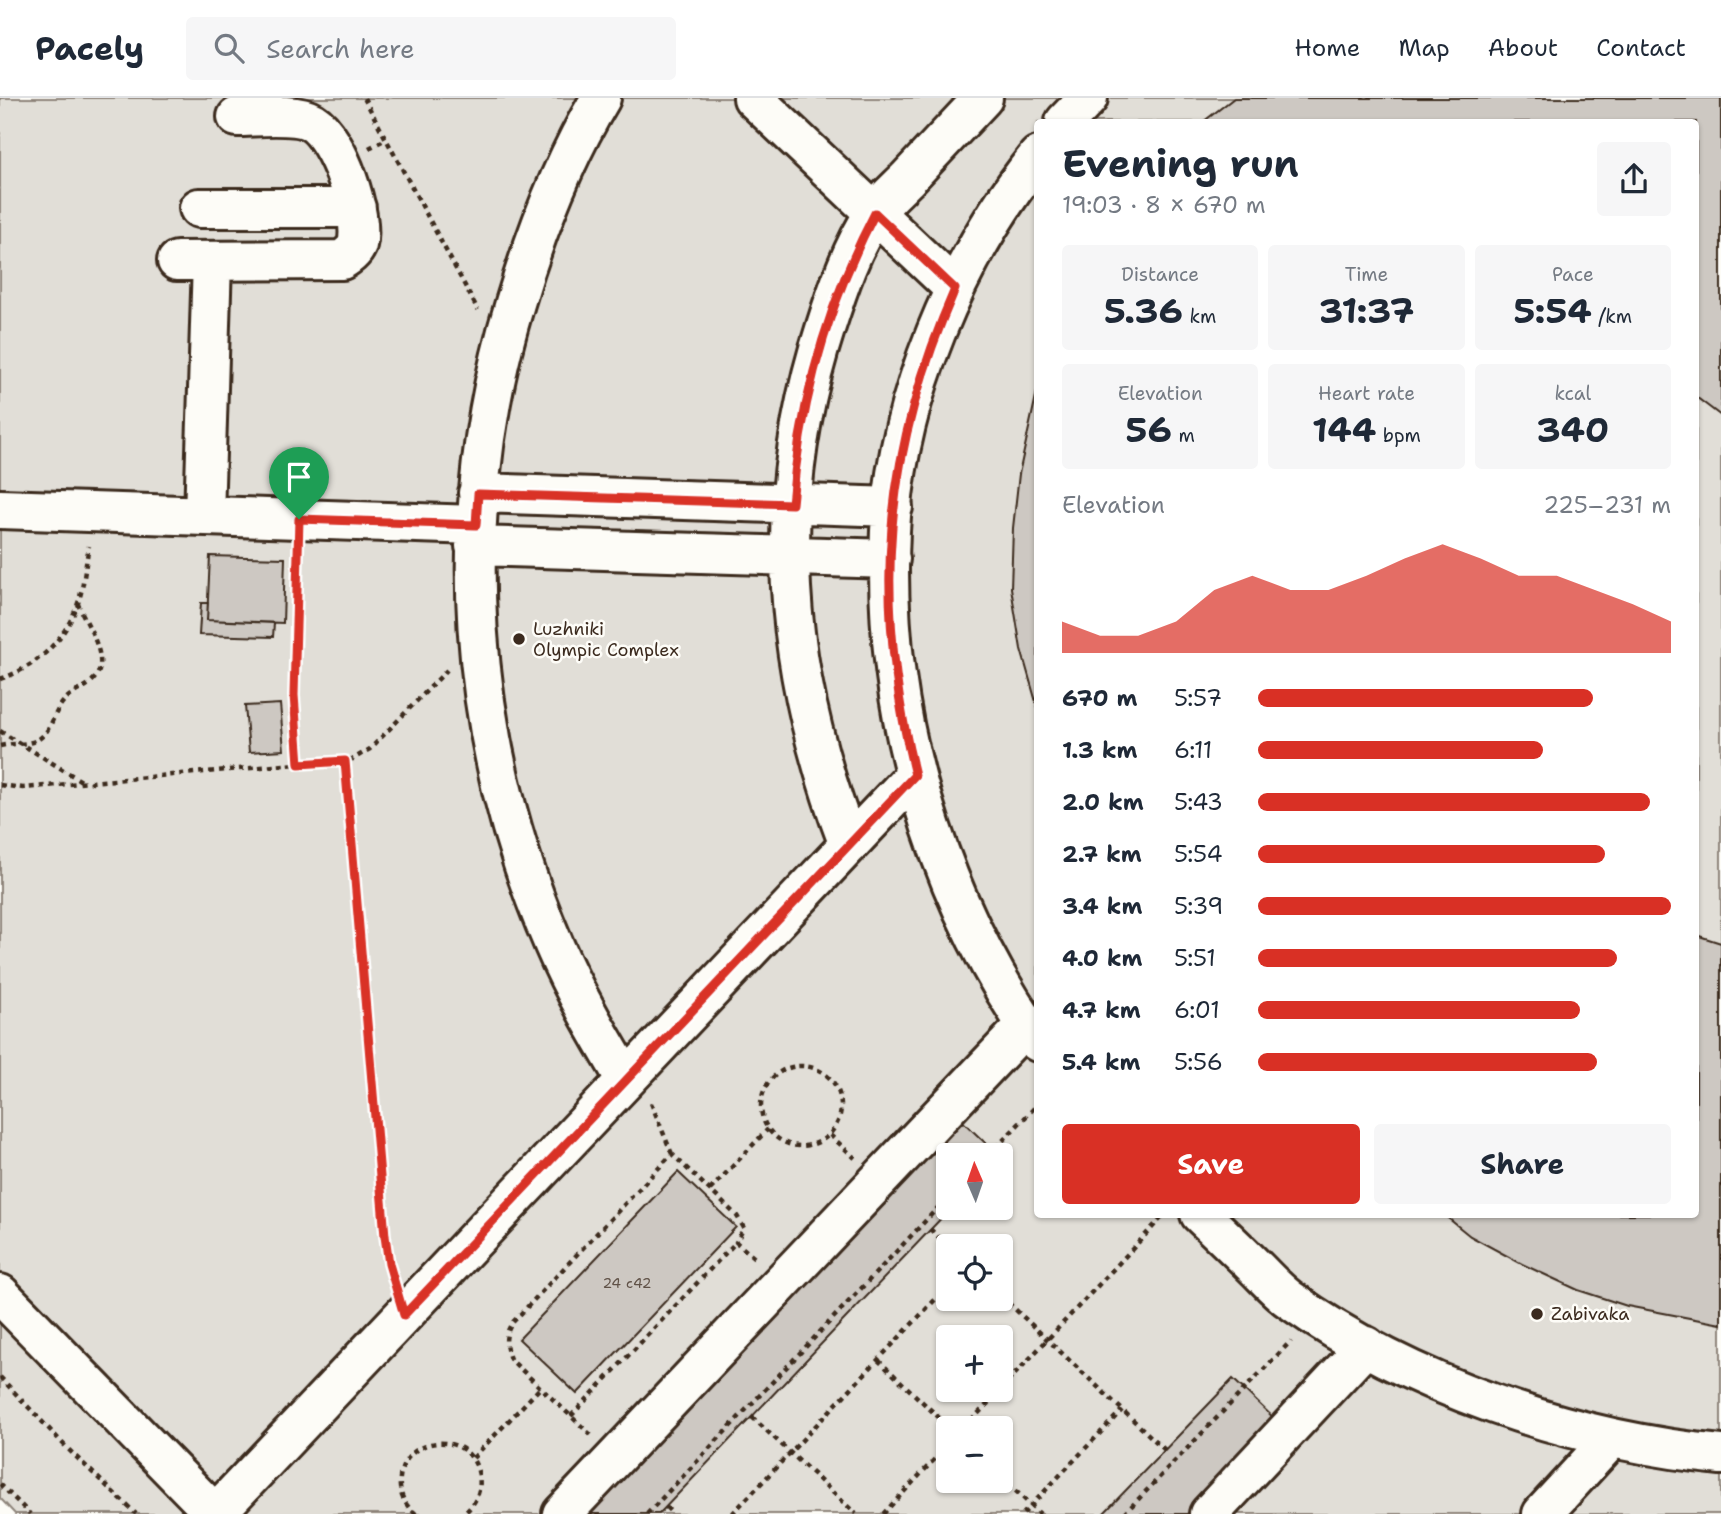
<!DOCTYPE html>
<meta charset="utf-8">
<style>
body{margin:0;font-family:"Shantell Sans",sans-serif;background:#f6f6f7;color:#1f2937;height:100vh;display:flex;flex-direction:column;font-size:26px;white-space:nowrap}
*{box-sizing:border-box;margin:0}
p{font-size:23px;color:#747a83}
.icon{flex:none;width:38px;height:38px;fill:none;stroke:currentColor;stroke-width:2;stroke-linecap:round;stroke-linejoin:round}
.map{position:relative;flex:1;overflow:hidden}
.side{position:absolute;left:1034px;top:21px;width:665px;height:1099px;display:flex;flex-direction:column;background:#fff;border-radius:7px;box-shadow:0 2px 5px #0004}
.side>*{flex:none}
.needle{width:46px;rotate:358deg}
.controls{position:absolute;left:936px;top:1045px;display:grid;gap:14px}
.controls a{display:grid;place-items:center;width:77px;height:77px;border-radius:7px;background:#fff;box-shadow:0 2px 5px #0004;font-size:35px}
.pin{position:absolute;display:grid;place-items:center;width:60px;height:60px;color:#fff;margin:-72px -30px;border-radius:50% 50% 50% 0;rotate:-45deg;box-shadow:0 0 7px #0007}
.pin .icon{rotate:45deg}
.round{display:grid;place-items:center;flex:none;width:74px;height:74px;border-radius:7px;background:#f6f6f7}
.head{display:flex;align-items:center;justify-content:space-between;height:119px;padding:0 28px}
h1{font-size:38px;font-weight:700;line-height:52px}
.stats{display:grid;grid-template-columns:repeat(3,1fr);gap:10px;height:119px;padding:7px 28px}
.stats div{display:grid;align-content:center;border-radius:7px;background:#f6f6f7;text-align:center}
.stats b{font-size:35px;font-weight:700}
.stats small{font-size:19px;font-weight:400}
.stats p{font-size:19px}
.chart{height:196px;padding:14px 28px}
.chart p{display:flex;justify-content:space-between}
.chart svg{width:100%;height:126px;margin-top:7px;fill:#d93025;opacity:.7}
.action{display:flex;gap:14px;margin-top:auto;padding:14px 28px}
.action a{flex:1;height:80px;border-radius:7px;background:#d93025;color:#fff;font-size:28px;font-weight:700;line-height:80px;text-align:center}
.action a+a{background:#f6f6f7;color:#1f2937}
ul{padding:0 28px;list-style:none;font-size:23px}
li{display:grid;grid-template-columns:112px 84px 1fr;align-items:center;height:52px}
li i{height:18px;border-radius:9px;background:#d93025}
header{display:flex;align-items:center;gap:42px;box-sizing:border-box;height:98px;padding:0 35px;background:#fff;border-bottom:2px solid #e0e1e3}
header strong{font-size:33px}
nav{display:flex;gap:38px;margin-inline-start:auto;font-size:24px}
.search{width:490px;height:63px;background:#f6f6f7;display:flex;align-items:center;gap:18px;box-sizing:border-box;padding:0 24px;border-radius:7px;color:#747a83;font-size:26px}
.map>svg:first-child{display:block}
.green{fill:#e1ded7;stroke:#8e847a;stroke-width:2;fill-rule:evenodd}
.building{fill:#cdc8c2;stroke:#3b2a1e;stroke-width:2}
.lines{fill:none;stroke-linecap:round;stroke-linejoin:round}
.minor-casing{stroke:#3b2a1e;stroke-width:44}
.path{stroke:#3b2a1e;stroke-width:4.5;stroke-dasharray:5 5;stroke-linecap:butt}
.minor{stroke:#fdfcf7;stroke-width:38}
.route-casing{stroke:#fff;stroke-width:14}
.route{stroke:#d93025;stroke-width:9}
.poi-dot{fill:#3b2a1e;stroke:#fdfcf7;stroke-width:2.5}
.labels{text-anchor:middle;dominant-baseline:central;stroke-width:5;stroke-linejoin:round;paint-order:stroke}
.number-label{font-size:14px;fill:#605247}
.poi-label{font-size:18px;fill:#3b2a1e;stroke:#fdfcf7;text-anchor:start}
</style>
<header>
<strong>Pacely</strong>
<div class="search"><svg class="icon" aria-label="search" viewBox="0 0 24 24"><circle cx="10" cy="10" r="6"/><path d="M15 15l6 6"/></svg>Search here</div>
<nav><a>Home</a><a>Map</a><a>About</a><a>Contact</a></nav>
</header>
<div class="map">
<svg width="1721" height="1416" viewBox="0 0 1721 1416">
<rect width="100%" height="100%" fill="#fdfcf7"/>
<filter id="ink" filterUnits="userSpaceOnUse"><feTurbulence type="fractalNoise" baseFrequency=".0143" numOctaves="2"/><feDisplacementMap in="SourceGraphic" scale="14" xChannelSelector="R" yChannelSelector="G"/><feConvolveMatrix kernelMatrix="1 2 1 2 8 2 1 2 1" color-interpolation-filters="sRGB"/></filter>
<g filter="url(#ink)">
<path class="green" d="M0,0h1721v1416h-1706l-15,-16zM1038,24h658v1092h-658zM948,1057h53v53h-53zM948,1148h53v52h-53zM948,1239h53v53h-53zM948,1330h53v52h-53z"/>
<path class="building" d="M1234,0h487v318l-25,-19v-275h-493z
M1038,289v322l-17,-60 -10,-61 2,-60 6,-54z
M210,458l75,2 -2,65 -76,-3z
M201,505h7l-1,17 67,3 -1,14 -74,-2z
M280,606l4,46 -35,2 -4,-46z
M1696,837l25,8v381l-94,-18 -49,-16 -56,-26 -52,-28 -27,-22h253z
M956,1017l42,40h-50v53h3l-292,306h-84z
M678,1074l58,55 -159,167 -58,-55z
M1233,1281l44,42 -90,93h-84z"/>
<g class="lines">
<g class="minor-casing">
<path id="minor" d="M601,0c-38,63 -65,134 -86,205 -64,213 -49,438 39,642 20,47 46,91 72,135
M753,0l202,191
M1065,24l23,-24
M1038,58c-82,103 -141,243 -148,375 -9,179 45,364 148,511
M199,110h157
M177,163l165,-1c6,-4 12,-8 15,-15 8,-29 -19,-107 -45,-123 -16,-10 -55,-5 -75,-5
M478,395l415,14
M0,411l476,16
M204,418l8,-255
M475,448l415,13
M849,747c-66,-174 -81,-340 -23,-519 12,-38 26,-79 48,-112 9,-13 22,-24 33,-35 25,-27 51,-54 76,-81
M1200,1116c20,19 39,37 58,56 10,10 20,21 31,29 121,87 285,142 432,156
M0,1196l215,220 700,-739
M562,1416l464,-489
M1209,1416l157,-168
M1542,1416l70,-76"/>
</g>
<path class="path" d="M364,0l114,212
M369,50l17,-9
M298,454l-4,143 5,69
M297,496h7
M0,581c35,-11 64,-38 77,-73 7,-19 8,-40 12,-60
M0,633l83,51
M0,648c11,-3 21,-1 32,-4 20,-6 19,-27 32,-41 8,-10 22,-12 30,-22 18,-19 -8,-55 -16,-75
M345,663l40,474 8,44
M0,687l23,3 330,-29 17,-10 77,-79
M761 1008a40 40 0 1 1 80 0a40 40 0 1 1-80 0Z
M651,1005l21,51
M830,1037l25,23
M989,1057l49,-51
M710,1092l58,-61
M930,1131l18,17
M1001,1198l164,154
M878,1262l72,68
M0,1279l68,72 68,65
M1001,1291l164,-175
M571,1318l165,-174
M752,1319l104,97
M964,1330l37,-38
M591,1337l-81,-76c-5,-14 -6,-23 2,-36l160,-169 65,62 7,12 -8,14 21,18
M473,1360l67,-70
M1001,1379l39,37
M0,1386l30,30
M666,1409l7,7
M416,1416c-9,-7 -15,-16 -16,-27 -5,-51 71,-62 79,-11 3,15 -4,29 -16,38
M647,1416l301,-317
M732,1416l216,-228
M883,1416l65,-69
M1023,1416l99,-104
M1124,1416l167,-173"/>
<use href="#minor" class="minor"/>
</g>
</g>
<g class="lines" filter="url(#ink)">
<g class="route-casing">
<path id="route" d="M875,115l80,76c-72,165 -83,311 -40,486l-511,540 -15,-51 -4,-28 -40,-475 -46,3 -5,-69 5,-176 177,6 2,-31 314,10c8,-103 35,-199 83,-291z"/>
</g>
<use href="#route" class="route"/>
</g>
<g class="poi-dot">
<circle cx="519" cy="541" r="7"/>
<circle cx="1537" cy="1216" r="7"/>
</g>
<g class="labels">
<g class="number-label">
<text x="627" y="1185">24 с42</text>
</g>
<g class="poi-label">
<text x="533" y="531">Luzhniki<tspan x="533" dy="21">Olympic Complex</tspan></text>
<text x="1551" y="1216">Zabivaka</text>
</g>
</g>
</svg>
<div class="controls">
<a><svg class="needle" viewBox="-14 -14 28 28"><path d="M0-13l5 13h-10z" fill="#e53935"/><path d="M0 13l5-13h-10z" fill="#747a83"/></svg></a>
<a><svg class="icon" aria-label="locate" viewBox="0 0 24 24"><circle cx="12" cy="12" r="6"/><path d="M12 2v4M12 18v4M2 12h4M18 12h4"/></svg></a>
<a>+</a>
<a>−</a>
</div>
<div class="pin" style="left:299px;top:421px;background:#1e9e55"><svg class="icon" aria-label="arrive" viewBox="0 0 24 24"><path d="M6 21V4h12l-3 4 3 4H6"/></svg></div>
<section class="side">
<div class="head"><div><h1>Evening run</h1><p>19:03 · 8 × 670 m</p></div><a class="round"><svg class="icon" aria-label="share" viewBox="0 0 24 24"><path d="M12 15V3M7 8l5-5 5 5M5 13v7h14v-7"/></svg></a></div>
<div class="stats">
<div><p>Distance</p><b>5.36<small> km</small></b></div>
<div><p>Time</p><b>31:37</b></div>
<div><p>Pace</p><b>5:54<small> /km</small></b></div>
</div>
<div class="stats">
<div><p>Elevation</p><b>56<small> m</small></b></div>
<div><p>Heart rate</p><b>144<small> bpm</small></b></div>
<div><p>kcal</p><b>340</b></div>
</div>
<div class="chart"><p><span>Elevation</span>225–231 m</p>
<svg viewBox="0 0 160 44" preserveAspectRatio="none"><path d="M0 44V33L10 38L20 38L30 33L40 22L50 17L60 22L70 22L80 17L90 11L100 6L110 11L120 17L130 17L140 22L150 27L160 33V44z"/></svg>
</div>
<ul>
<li><b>670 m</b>5:57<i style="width:81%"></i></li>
<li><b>1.3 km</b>6:11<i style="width:69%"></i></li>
<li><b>2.0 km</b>5:43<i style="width:95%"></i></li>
<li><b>2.7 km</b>5:54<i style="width:84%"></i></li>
<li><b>3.4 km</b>5:39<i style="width:100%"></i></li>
<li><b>4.0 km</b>5:51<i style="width:87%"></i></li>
<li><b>4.7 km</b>6:01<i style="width:78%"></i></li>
<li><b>5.4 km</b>5:56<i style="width:82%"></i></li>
</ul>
<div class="action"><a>Save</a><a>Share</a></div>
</section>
</div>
